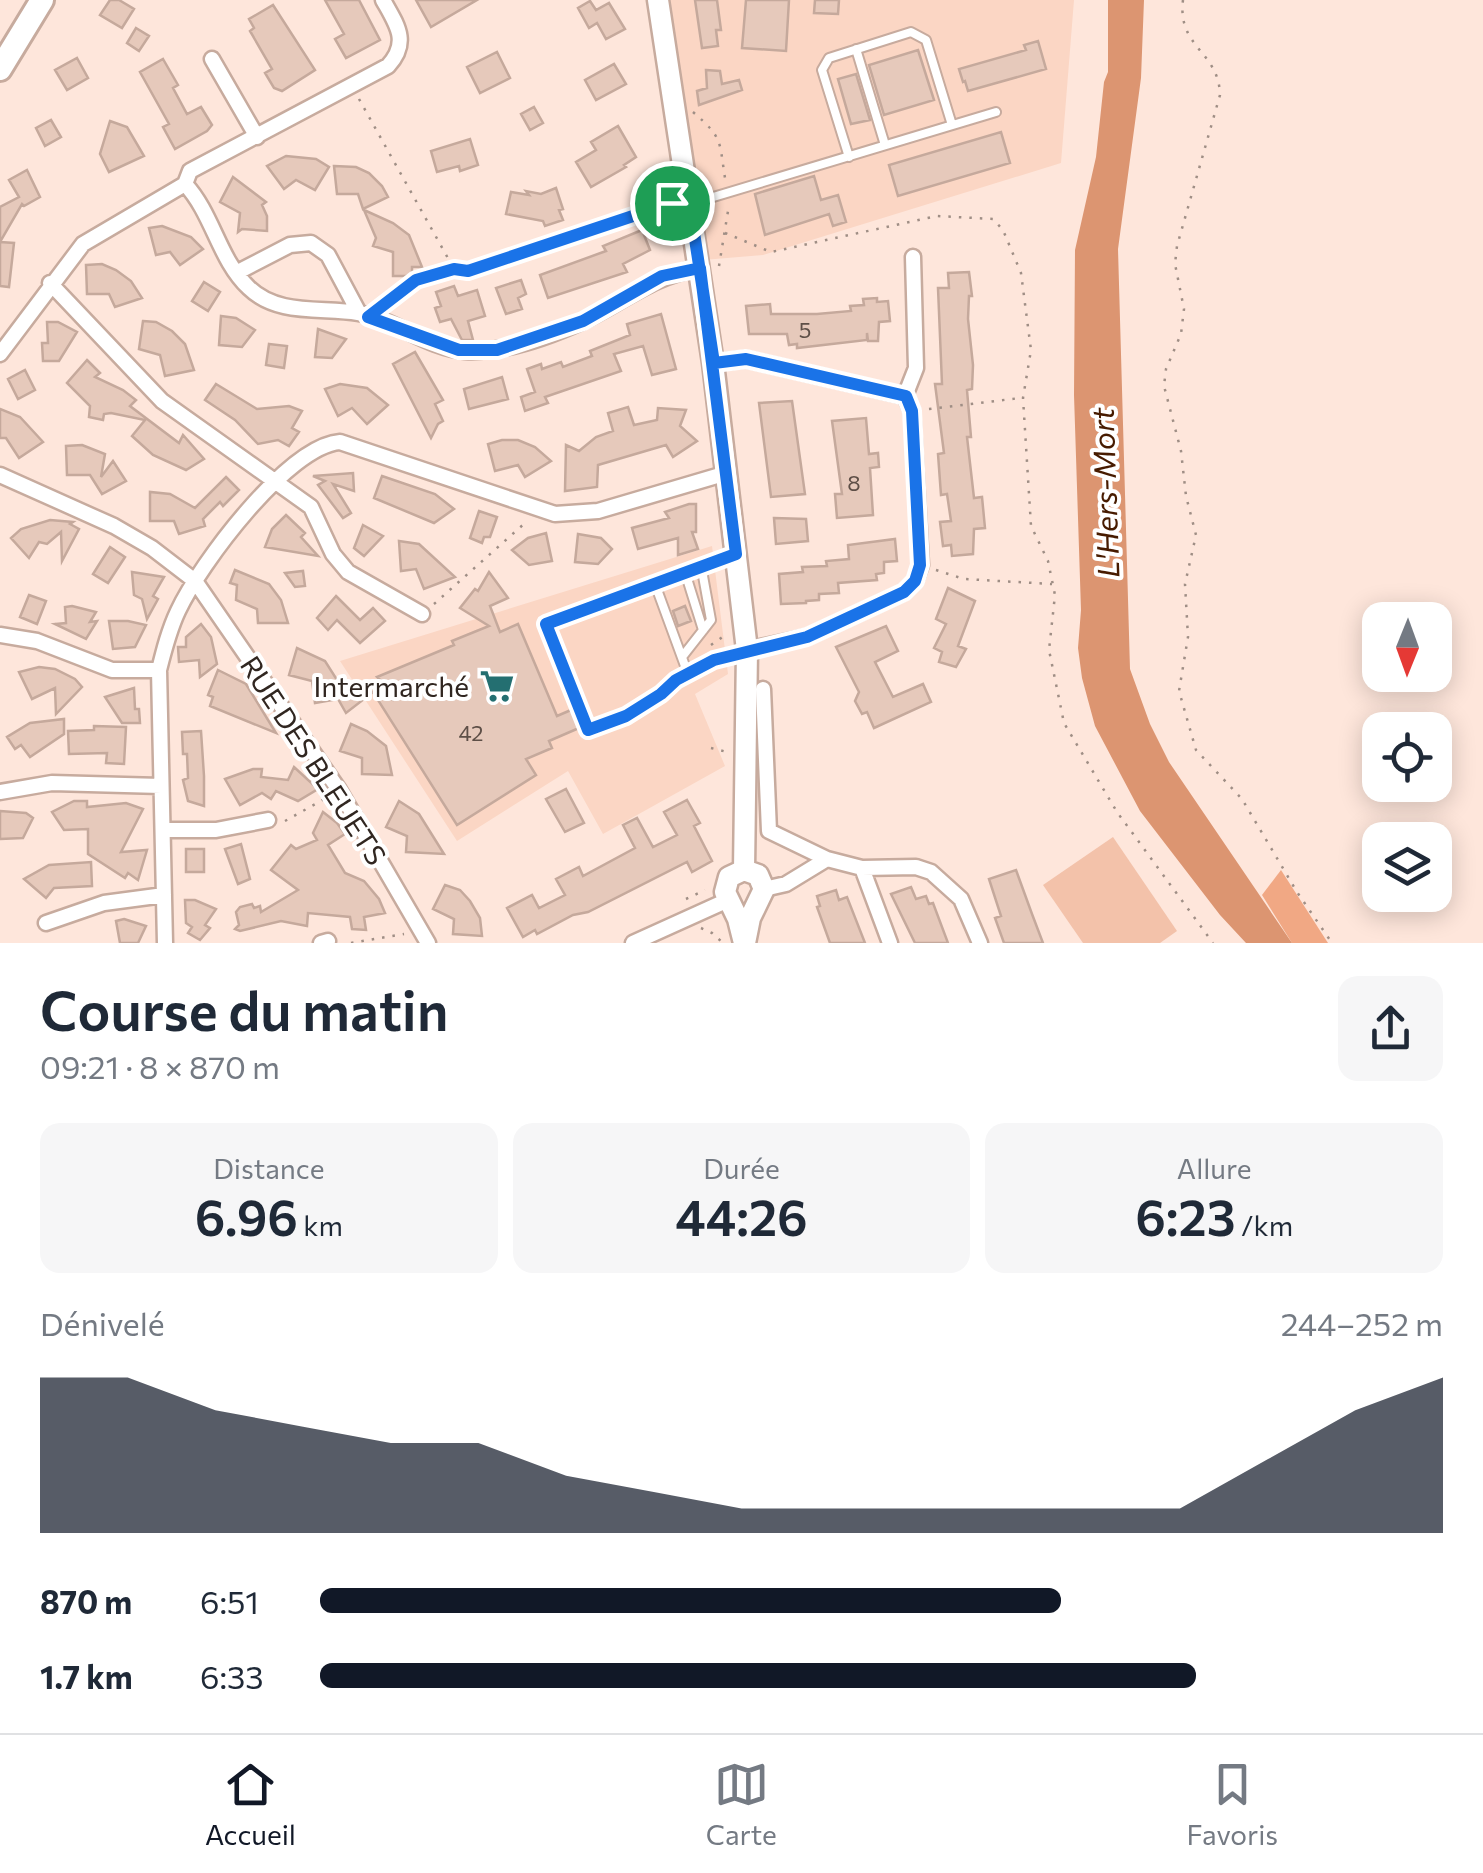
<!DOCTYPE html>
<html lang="fr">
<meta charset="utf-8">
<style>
body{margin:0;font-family:Commissioner,sans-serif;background:#f6f6f7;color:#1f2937;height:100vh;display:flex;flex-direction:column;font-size:38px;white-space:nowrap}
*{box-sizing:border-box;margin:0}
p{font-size:32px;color:#747a83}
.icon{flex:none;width:55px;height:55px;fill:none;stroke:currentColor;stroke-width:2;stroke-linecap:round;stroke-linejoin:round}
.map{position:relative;height:943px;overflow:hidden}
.panel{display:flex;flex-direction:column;background:#fff;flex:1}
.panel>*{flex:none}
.needle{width:65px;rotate:181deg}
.buttons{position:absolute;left:1362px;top:602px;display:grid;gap:20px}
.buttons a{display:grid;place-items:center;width:90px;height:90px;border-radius:20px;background:#fff;box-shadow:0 5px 25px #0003;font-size:50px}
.pin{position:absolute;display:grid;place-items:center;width:85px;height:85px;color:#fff;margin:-42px;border:5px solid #fff;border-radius:50%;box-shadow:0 2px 10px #0007}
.round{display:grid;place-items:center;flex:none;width:105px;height:105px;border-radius:20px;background:#f6f6f7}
.head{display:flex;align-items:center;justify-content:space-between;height:170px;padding:0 40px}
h1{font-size:55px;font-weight:600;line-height:75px}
.figures{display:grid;grid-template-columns:repeat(3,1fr);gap:15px;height:170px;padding:10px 40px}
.figures div{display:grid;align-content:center;border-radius:20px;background:#f6f6f7;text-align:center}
.figures b{font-size:50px;font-weight:600}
.figures small{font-size:28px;font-weight:400}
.figures p{font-size:28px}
.chart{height:280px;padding:20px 40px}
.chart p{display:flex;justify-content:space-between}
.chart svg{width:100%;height:180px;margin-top:10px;fill:#111827;opacity:.7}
ul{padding:0 40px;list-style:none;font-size:32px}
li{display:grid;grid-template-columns:160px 120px 1fr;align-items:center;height:75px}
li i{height:25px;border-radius:12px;background:#111827}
.dock{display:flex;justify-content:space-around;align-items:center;height:140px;border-top:2px solid #e0e1e3;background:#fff;font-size:28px;color:#747a83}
.dock a{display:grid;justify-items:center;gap:5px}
.dock .active{color:#111827}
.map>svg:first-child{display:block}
.built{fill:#fbd6c4}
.green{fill:#f3c2aa}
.forest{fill:#f1a884}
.water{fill:#dc9571}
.building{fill:#e6c9bb;stroke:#c5a99c;stroke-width:2.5}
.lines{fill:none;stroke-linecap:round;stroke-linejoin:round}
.lane-casing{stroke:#c7ab9e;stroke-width:12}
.street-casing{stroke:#c7ab9e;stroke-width:19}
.secondary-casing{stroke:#c7ab9e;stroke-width:25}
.primary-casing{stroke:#c7ab9e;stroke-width:28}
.path{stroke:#9f8e85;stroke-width:2.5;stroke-dasharray:2.5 8;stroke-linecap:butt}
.lane{stroke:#fff;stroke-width:8}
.street{stroke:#fff;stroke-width:14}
.secondary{stroke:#fff;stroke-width:20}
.primary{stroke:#fff;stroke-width:22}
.route-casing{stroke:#fff;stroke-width:20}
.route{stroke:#1a73e8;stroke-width:12}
.labels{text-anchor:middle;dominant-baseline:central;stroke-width:8;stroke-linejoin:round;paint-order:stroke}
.number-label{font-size:22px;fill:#5e4f47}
.poi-label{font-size:28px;fill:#302620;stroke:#fff;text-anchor:end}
.street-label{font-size:28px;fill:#302620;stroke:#fff}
.water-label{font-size:30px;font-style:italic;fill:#471b00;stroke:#fff}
</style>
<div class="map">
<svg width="1483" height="943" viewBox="0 0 1483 943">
<rect width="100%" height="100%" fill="#fee6db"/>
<path class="built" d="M656,0h418l-13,163 -298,92 -72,6z
M712,546l16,128 -33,20 30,72 -122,68 -35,-63 -111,70 -117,-180z"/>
<path class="green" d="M1113,837l64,94 -17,12h-77l-40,-58z"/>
<path class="forest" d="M1281,870l47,73h-36l-30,-48z"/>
<path class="water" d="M1108,0h36l-3,78 -23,171 12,420 20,55 19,38 123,181h-46l-26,-28 -80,-104 -45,-85 -13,-48 -4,-30 3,-38 -7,-215 1,-145 21,-93 8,-75 4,-10z"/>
<path class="building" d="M110,0h9l15,9 -12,19 -22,-13z
M325,0h34l21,40 -34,18 -11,-19 9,-5z
M416,0h61l-46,27z
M695,0h22l4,30h-5l2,16 -16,2z
M746,0h43l-3,51 -44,-3z
M815,0h24l-1,14 -24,-1z
M590,1l6,9 13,-7 16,26 -19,10 -9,-16 -8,5 -11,-20z
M273,5l42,65 -33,21 -8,-3 -9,-15 7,-4 -22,-38 4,-3 -5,-9z
M136,28l13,8 -10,15 -12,-8z
M1038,41l8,28 -78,22 -3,-10 -2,1 -4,-13 67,-19 -2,-5z
M918,50l16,50 -50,15 -15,-50z
M497,52l13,26 -30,15 -13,-26z
M77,58l11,20 -21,12 -12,-20z
M163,59l15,26 -5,3 14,26 14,-7 11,18 -5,6 -32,18 -12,-22 6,-3 -29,-52z
M614,64l12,20 -30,16 -11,-20z
M706,70l14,1 2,13 17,-4 3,10 -43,15 -2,-14 10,-3z
M856,74l14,46 -19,4 -13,-45z
M534,107l9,16 -13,7 -9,-16z
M51,120l10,17 -16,9 -9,-18z
M110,121l17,6 17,29 -35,16 -9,-18z
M618,126l18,31 -12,8 2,2 -35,20 -15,-25 20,-12 -5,-8z
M1001,132l9,31 -112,33 -9,-31z
M470,139l8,26 -18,6 -1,-5 -22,6 -6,-21z
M286,156l30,3 13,8 -14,23 -19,-10 -12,9 -17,-23z
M334,166l22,1 13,6 13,13 6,11 -25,12 -5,-15h-21z
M27,170l13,27 -16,9 -2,-2 -22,38v-35l19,-10 -10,-17z
M814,176l7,24 17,-5 8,27 -13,4 -4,-12 -64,21 -10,-41z
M233,177l33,25 -4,3 5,11v15l-25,-2 -4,3 2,-19 -20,-11z
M556,188l7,21 -4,1 4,10 -18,6 -2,-5 -37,-7 5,-22 18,3 -3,-4 15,3z
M364,210l29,13 16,12 13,32h-10v9h-19v-24l-20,-6 3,-8z
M162,226l29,11 12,12 -23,16 -10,-13 -14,3 -7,-27z
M642,230l8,20 -27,14 4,8 -79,26 -8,-23 66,-24 -3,-5z
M0,242l14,1 -5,44 -9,-1z
M86,265l16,-1 14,6 15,11 11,17 -27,9 -6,-13h-22z
M969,272l3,24h-3l-1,23 5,46 -1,24 -5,1 4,47h-4l7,61 8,-1 3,31 -11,1 -1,25 -21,2 -1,-11 -8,1 -3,-24 11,-1 -4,-27 -6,1 -3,-41 6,-1 -9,-69h7l-4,-96h11l-1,-15z
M521,280l5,14 -8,4 4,11 -16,5 -10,-26z
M204,282l16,10 -12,19 -16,-10z
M454,286l4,10 19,-6 8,26 -17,5 5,19h-11l-11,-21 -11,3 -5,-14 6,-2 -5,-14z
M877,298v4l11,-1 2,20 -11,1 -1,19h-10l-1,-8v7l-70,8v-4l-8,1 -2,-11h-38l-3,-28 24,-2 1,10h46l34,-3 -1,-5 14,-1 -1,-6z
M661,314l15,55 -24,6 -9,-29 -29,8 7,17 -76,26 3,6 -23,8 -4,-14 14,-5 -8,-23 14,-5 1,5 19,-7 2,5 29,-11 -2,-5 40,-16 -3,-11z
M221,316l15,2 19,12 -13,17 -23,-2z
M143,321l13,1 16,9 13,13 9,26 -29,6 -5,-21 -21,-6z
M47,322h11l19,10 -18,29h-16l-1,-18h6z
M318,329l28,10 -14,19 -17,-1z
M269,344l18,2 -3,22 -18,-3z
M415,352l28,48 -8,4 8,17 -5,3 -7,14 -38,-74z
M87,360l13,13 -5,4 28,13 13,10 -6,6 49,37 4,-8 21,24 -18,11 -33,-15 -21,-19 13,-16 -34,-7 -7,1 -1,6 -14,-3 1,-11 -23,-23z
M25,370l10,20 -17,9 -10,-20z
M502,377l6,22 -39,10 -5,-20z
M216,384l41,25 32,-3 13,5 -10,17 7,4 -10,14 -11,-6 -20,4 -23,-24 -30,-20z
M340,384l27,4 21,17 -21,19 -15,-16 -14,8 -13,-27z
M792,401l13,93 -34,3 -12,-94z
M628,407l6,18 23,-5 1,-12 28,2 -6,16 17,15 -24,16 -7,-12 -68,20 -1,22 -32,4 1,-46 13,6 17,-14 17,-6 -5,-18z
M0,409l20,8 23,25 -24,16 -13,-20h-6z
M866,418l3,36 9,-1 1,14 -9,1 3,47 -36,3 -2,-24h7l-10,-73z
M502,440h16l17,7 16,14 -26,16 -7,-12 -23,6 -7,-27z
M82,445l23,9 -4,23 12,-16 13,20 -24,13 -12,-19h-23l-1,-29z
M353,473l1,18 -21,-7 18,29 -8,5 -25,-33 7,-4 -12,-5z
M382,476l53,18 19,15 -20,14 -60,-25z
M226,477l13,13 -16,16 -3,-4 -17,17 2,7 -26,8 -5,-13h-24v-29l20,2 25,14z
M689,504h7v28h-4l6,17 -20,6v-17l-40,11 -6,-21 37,-10 -4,-6z
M479,511l18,6 -7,20h-6l-2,6 -12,-5z
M286,515l19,18 -4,4 17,19 -53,-9 7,-18z
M774,518l32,1 2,22 -32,3z
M50,520l23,2 -3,2 9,5 -17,32 -1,-29 -14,12 -8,-2 -10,16 -18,-20 10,-9z
M363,525l20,11 -19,20 -10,-8z
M546,533l6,28 -23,4 -17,-15 16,-12z
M578,534l23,4 11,11 -14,15 -23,-2z
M895,539l2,22 -13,1v11l-8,1 1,6 -39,3 1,10 -20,1v6l-13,1v2l-25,1 -2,-30 24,-2 -1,-5 25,-1 -1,-5 23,-2 -1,-14z
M399,541l20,3 36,33 -31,12 -8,-20 -15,2z
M110,547l15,10 -17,26 -15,-9z
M235,570l34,14 12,16 7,23h-30l-1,-14 -21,-9 1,-15 -7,-2z
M303,571l2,15 -10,1 -10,-14z
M132,572l32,5 -11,19 5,3 -11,20 -5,-20 -8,-4z
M489,572l19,26 -18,8 10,26 18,-8 39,92 14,-6 8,18 -30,13 3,7 -26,11 10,16 -79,50 -84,-133 -27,21 -8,-14 -23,4 -3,-22 -23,-6 8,-27 28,13 19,30 20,-9 29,18 4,-4 -20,-19 77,-32 -2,-4 37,-15 -29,-18 15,-19 3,2z
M948,588l27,13 -17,45 8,3 -10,18 -17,-5 3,-10 -8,-4 12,-24 -10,-5z
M29,595l17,6 -9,23 -17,-7z
M336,596l24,24 13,-12 12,13 -25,22 -23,-23 -9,10 -11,-12z
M72,606l24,6 -6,10 7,-1 -11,18 -31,-15 11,-1 -1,-16z
M685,606l6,15 -13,5 -5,-15z
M109,621h19l18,4 -11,22 -22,2z
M201,624l10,13 6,27 -17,13 -1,-17 -20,2 -1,-15h8v-10z
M886,626l12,25 -23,11 18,35 30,-13 8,18 -57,26 -7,-16 -5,2 -7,-13 4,-9 -23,-45z
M39,667l16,2 20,10 7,8 -26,27 -1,-26 -23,11 -13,-27z
M218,670l28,14 30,49 -66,-27 3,-9 -5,-2z
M134,688l1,21h4l1,14h-18l-17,-26z
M64,719v15l-34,23 -9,-12 -6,4 -8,-12 23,-14z
M351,724l16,7 19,15 6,29 -30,-1v-16l-22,-7z
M94,726l32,1 -2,37 -18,-1 1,-10 -38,1 -1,-23 26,-1z
M201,731l3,45v30l-16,-5 -5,-21 5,-2 -1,-24h-4l-1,-22z
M294,767l24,22 -20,12 -22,-10 -5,8 -9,-6 -22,12 -15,-26 28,-10h9l-1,8 27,3z
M566,789l18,34 -19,9 -19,-33z
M687,800l13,23 -6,3 18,35 -20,11 -5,-10 -99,50 -15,3 -36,19 -2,-4 -12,7 -16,-29 25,-13 7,13 26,-13 -9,-16 23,-12 4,9 52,-28 -12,-23 14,-7 16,29 24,-12 -13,-23z
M74,801h13v6l39,-4 17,6 -22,43 26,-2 -9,30 -10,-7 -3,5 -37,-24v-25l-24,1 -12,-18z
M399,801l20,13 25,40 -38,-2 1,-16 -21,-9z
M0,811l26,2 7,5 -10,20 -23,1z
M323,812l14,11 8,11 -17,11 17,28 19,8 15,18 6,14 -21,4 2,13 -14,-1 -2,-12 -42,-4 -1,13 -26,-5 -41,10 -5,-2 4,-4 -3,-13 4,-5 12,-3 2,4 6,-2 1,6 37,-22 -27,-20 20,-25 5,4 21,-9 -4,-7z
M241,844l9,35 -12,5 -13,-35z
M186,849h18v23h-18z
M91,862l1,24 -38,2 -8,10 -22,-19 25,-14z
M1016,870l16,44 11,29h-39l-9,-25 6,-2 -12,-37z
M445,885l15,5 10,11 10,17 2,18 -29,-2 1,-15 -21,-10z
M911,887l5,12 10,-3 3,8 4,-1 15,40h-33l-24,-49z
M836,890l3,10 8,-3 18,46h-35l-13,-36 3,-1 -3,-10z
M185,900h10l21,9 -11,16 5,3 -10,12 -12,-7 4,-6 -6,-4z
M124,919l22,7 -8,17h-18l-4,-22z"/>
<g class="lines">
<g class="lane-casing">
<path id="lane" d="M856,49l29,96
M849,157l-27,-87 7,-12 82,-26 15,8 26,85
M690,204l306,-92
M685,572l18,58
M655,584l33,90
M682,657l29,-37 -8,-44 -8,-7 -149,55 42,106 38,-14 35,-22 15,-14 38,-21 29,-8"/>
</g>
<g class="street-casing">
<path id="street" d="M212,59l45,78
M185,184l5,-13 198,-105c22,-24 9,-41 -5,-66
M236,273l54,-28 21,-2 17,12 31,58
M50,283l112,118 149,106 22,47 15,18 74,42
M0,354l83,-110 102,-60c28,30 34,76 64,104 29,28 73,19 109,25 36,6 69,35 107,38 39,2 83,-14 118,-30 40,-19 71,-46 117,-53
M713,363l33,-4 159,37 7,15 9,154 -6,16 -11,11 -97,45 -60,13
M905,396l11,-28 -3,-111
M0,475l114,51 38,22 43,33 144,209 89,153
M0,635l37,6 75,29h47
M763,689l6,142 58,28
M0,792l52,-9 109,3
M163,830h53l52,-10
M862,868l28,75
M764,889l22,-5 41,-25 35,9 54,-1 15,5 30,27 19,44
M46,923l58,-20 60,-8
M165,943l-6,-273c5,-20 10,-40 19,-59 22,-47 110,-165 162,-169l215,72 43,-3 129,-38
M321,943l7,-2
M633,943l95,-43"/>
</g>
<g class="secondary-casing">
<path id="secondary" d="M658,0l55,363 34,287 -3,220
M744,943l-6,-24 -13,-27 4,-15 15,-7 14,5 6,14 -14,29 -5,25"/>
</g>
<g class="primary-casing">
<path id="primary" d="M0,69l42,-69"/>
</g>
<path class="path" d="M1183,0c-6,48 36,51 37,95l-43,151 -2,18 9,45 -3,25 -15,35 -2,17 17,65 5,45 10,39 -11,49 3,53 -9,54 17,59 46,49 55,93 35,51
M359,99l95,170 6,3 209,-68
M693,112c30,26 26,28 32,66
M725,233l46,19 166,-36 56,3 10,11 18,43 10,77 -8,48 8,128 17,35 7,34 -6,55 15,73 53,89 96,131
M719,266l10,-61
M384,303l32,-23 36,-10
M929,409l91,-11
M936,570l28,9 88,5
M434,604l91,-81
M711,645l13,-9
M711,748l16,4
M285,821l41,-23
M686,899l19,-9
M701,928l11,5 11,10
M351,943l53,-9"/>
<use href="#lane" class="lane"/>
<use href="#street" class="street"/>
<use href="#secondary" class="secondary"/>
<use href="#primary" class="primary"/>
</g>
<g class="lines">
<g class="route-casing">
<path id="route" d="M672,203l-204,68 -14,-2 -38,11 -48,37 91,33h38l86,-29 79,-45 38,-8 36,286 -190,70 42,106 38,-14 35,-22 15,-14 38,-20 93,-23 97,-45 11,-11 5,-16 -8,-154 -6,-15 -160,-37 -32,4 -25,-163 -17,3"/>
</g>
<use href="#route" class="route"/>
</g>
<defs>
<g id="supermarket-bare" transform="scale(2.7)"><path d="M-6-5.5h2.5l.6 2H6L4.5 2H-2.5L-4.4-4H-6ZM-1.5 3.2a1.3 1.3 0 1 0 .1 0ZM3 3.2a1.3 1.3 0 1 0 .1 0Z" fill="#246f71" stroke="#fff" stroke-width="2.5" paint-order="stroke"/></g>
</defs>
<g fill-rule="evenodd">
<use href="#supermarket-bare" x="497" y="686"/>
</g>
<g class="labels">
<g class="number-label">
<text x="805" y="329">5</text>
<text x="854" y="482">8</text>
<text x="471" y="732">42</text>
</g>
<g class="poi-label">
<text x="469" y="686">Intermarché</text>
</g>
<g class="street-label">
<text transform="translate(314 760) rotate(57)">RUE DES BLEUETS</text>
</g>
<g class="water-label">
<text transform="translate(1104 493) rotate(-92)">L'Hers-Mort</text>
</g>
</g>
</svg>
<div class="buttons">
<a><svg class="needle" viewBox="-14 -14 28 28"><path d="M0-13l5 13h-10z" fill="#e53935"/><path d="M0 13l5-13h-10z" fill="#747a83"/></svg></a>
<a><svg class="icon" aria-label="locate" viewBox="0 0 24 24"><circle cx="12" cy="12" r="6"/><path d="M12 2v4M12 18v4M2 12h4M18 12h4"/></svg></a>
<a><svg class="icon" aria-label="layers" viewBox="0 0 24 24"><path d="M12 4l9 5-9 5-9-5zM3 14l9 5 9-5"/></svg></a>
</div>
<div class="pin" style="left:672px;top:203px;background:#1e9e55"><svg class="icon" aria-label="arrive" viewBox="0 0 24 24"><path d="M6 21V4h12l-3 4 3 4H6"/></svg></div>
</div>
<section class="panel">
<div class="head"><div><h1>Course du matin</h1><p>09:21 · 8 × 870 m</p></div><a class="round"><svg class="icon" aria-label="share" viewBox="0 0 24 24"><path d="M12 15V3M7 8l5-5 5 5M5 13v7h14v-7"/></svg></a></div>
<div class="figures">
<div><p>Distance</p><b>6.96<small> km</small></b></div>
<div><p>Durée</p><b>44:26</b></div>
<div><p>Allure</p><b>6:23<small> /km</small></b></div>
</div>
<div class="chart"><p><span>Dénivelé</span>244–252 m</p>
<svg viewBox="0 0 160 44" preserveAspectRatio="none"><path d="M0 44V6L10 6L20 14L30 18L40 22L50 22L60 30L70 34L80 38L90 38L100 38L110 38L120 38L130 38L140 26L150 14L160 6V44z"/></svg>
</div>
<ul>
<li><b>870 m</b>6:51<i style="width:66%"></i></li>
<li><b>1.7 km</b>6:33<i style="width:78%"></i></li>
</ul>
</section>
<nav class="dock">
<a class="active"><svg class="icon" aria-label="home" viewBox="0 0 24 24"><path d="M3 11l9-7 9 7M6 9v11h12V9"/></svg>Accueil</a>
<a><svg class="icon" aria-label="map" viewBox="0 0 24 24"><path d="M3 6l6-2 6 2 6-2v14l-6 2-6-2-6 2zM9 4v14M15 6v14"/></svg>Carte</a>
<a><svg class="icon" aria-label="saved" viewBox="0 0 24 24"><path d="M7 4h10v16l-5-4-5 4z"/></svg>Favoris</a>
</nav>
